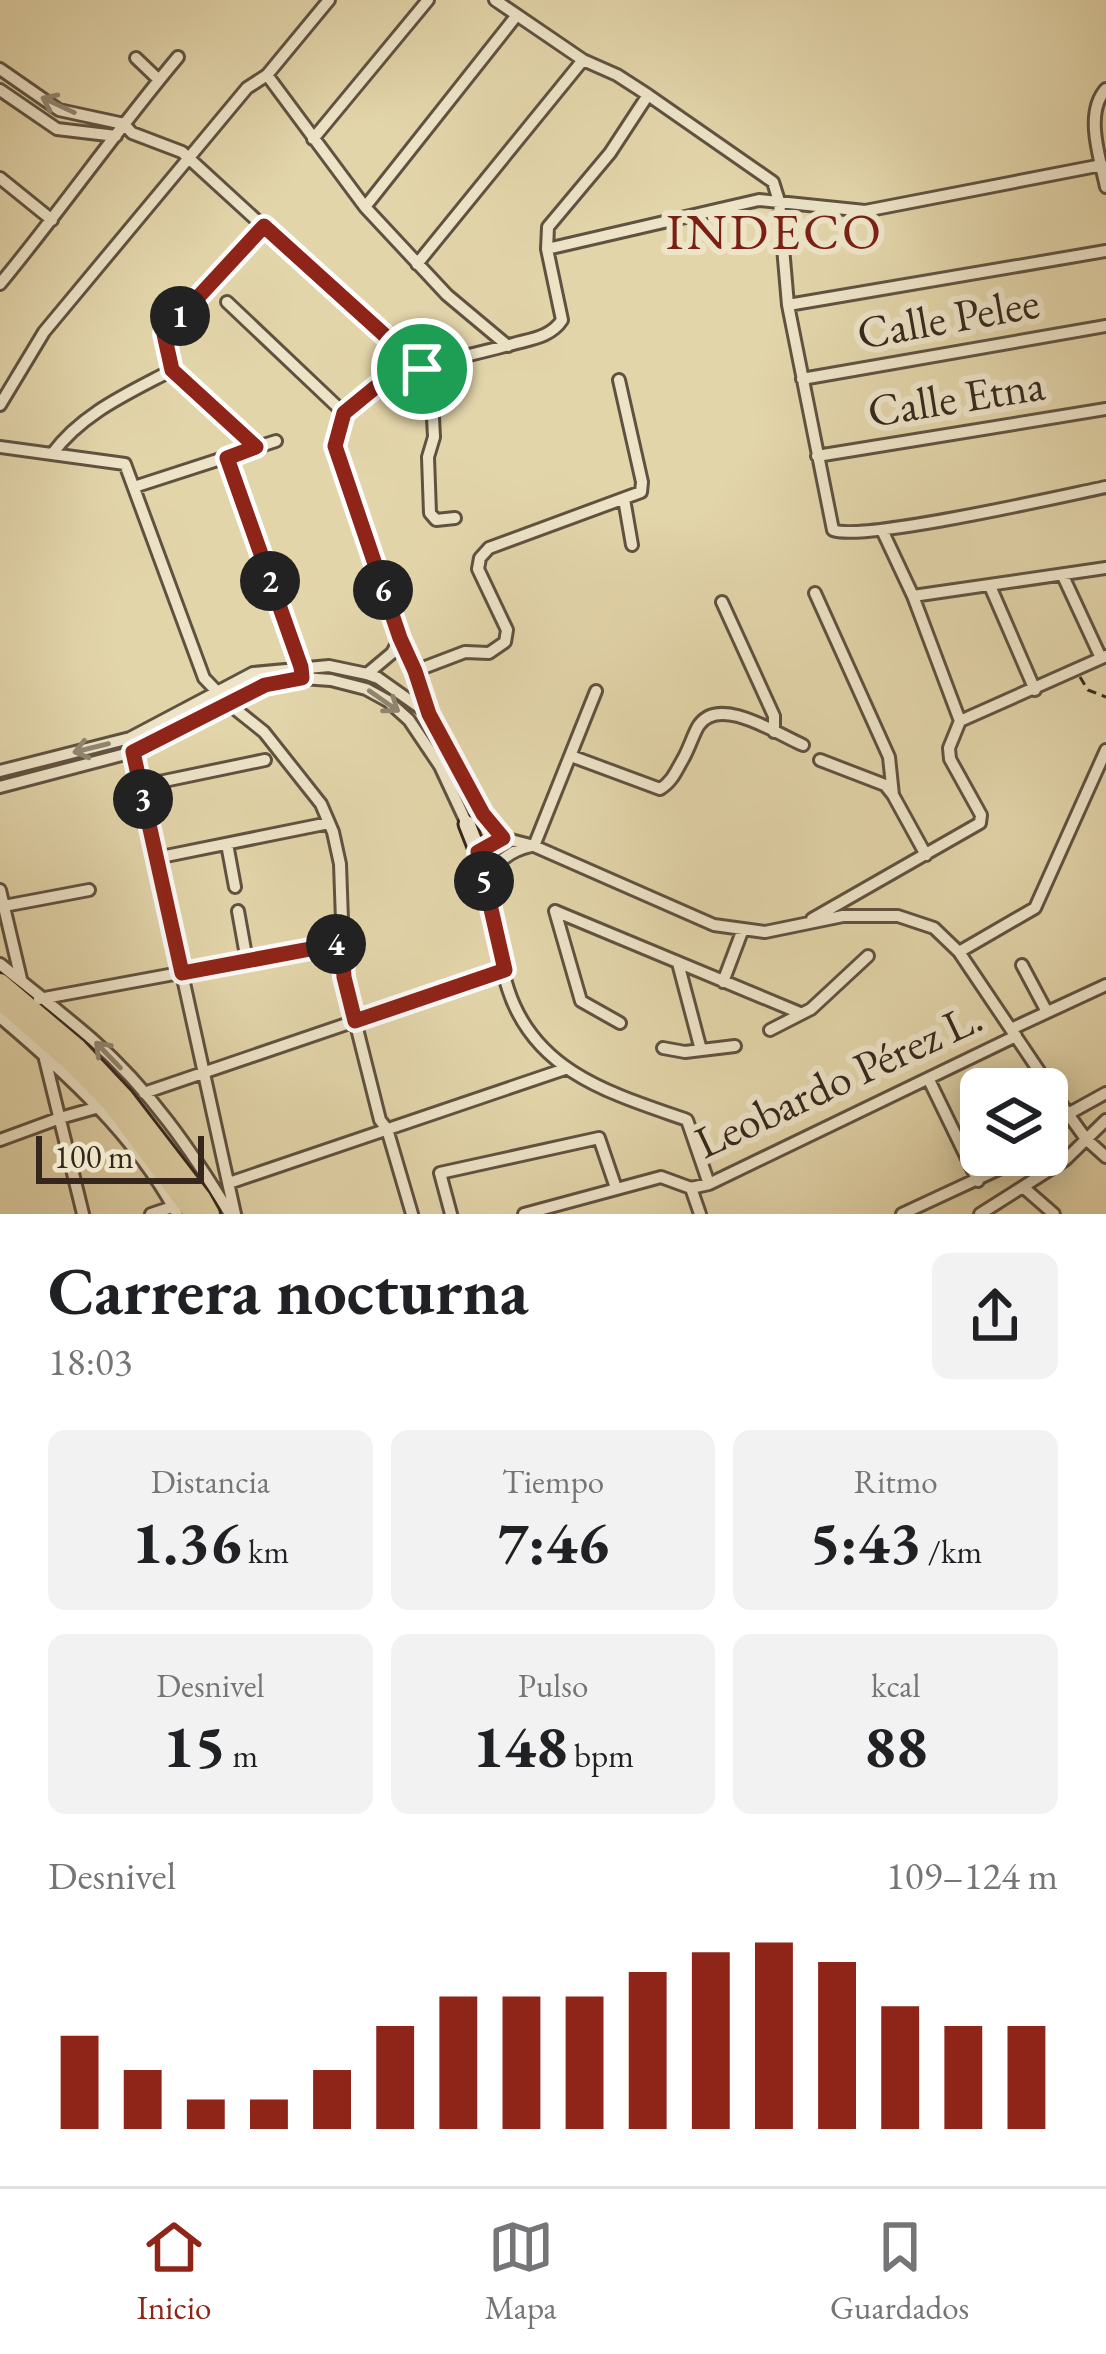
<!DOCTYPE html>
<html lang="es">
<meta charset="utf-8">
<style>
body{margin:0;font-family:"EB Garamond",serif;background:#f2f2f2;color:#202124;height:100vh;display:flex;flex-direction:column;font-size:45px;white-space:nowrap}
*{box-sizing:border-box;margin:0}
p{font-size:39px;color:#757577}
.icon{flex:none;width:66px;height:66px;fill:none;stroke:currentColor;stroke-width:2;stroke-linecap:round;stroke-linejoin:round}
.map{position:relative;height:1214px;overflow:hidden}
.side{display:flex;flex-direction:column;background:#fff;flex:1}
.side>*{flex:none}
.controls{position:absolute;left:960px;top:1068px;display:grid;gap:24px}
.controls a{display:grid;place-items:center;width:108px;height:108px;border-radius:18px;background:#fff;box-shadow:0 6px 30px #0003;font-size:60px}
.scale{position:absolute;left:36px;bottom:30px;width:168px;box-sizing:border-box;padding-left:12px;border:6px solid #35271d;border-top:0;font-size:33px;line-height:42px;white-space:nowrap;color:#35271d;-webkit-text-stroke:9px #ede4c8;paint-order:stroke}
.pin{position:absolute;display:grid;place-items:center;width:102px;height:102px;color:#fff;margin:-51px;border:6px solid #fff;border-radius:50%;box-shadow:0 3px 12px #0007}
.km{position:absolute;width:60px;height:60px;margin:-30px;border-radius:50%;background:#222;color:#fff;font-size:33px;line-height:60px;text-align:center}
.round{display:grid;place-items:center;flex:none;width:126px;height:126px;border-radius:18px;background:#f2f2f2}
.head{display:flex;align-items:center;justify-content:space-between;height:204px;padding:0 48px}
h1{font-size:66px;font-weight:700;line-height:90px}
.metrics{display:grid;grid-template-columns:repeat(3,1fr);gap:18px;height:204px;padding:12px 48px}
.metrics div{display:grid;align-content:center;border-radius:18px;background:#f2f2f2;text-align:center}
.metrics b{font-size:60px;font-weight:700}
.metrics small{font-size:33px;font-weight:400}
.metrics p{font-size:33px}
.chart{height:336px;padding:24px 48px}
.chart p{display:flex;justify-content:space-between}
.chart svg{width:100%;height:216px;margin-top:12px;stroke:#8f2418;stroke-width:6}
.dock{display:flex;justify-content:space-around;align-items:center;height:168px;border-top:3px solid #e0e0e0;background:#fff;font-size:33px;color:#757577}
.dock a{display:grid;justify-items:center;gap:6px}
.dock .current{color:#8f2418}
.map>svg:first-child{display:block}
.lines{fill:none;stroke-linecap:round;stroke-linejoin:round}
.street-casing{stroke:#605240;stroke-width:16}
.secondary-casing{stroke:#35271d;stroke-width:21}
.highway-casing{stroke:#35271d;stroke-width:24}
.path{stroke:#35271d;stroke-width:3;stroke-dasharray:9 6;stroke-linecap:butt}
.street{stroke:#ede4c8;stroke-width:10}
.secondary{stroke:#ede4c8;stroke-width:15}
.highway{stroke:#e3d5aa;stroke-width:18}
.oneway{stroke:#918672}
.route-casing{stroke:#fff;stroke-width:24}
.route{stroke:#8f2418;stroke-width:15}
.labels{text-anchor:middle;dominant-baseline:central;stroke-width:12;stroke-linejoin:round;paint-order:stroke}
.street-label{font-size:45px;fill:#35271d;stroke:#ede4c8}
.quarter-label{font-size:51px;letter-spacing:3px;fill:#7a1f14;stroke:#ede4c8}
</style>
<div class="map">
<svg width="1106" height="1214" viewBox="0 0 1106 1214">
<rect width="100%" height="100%" fill="#e3d5aa"/>
<filter id="stains"><feTurbulence type="fractalNoise" baseFrequency=".00167" numOctaves="4"/><feColorMatrix values="0 0 0 0 .2 0 0 0 0 .09 0 0 0 0 .02 0 0 0 .5 -.17"/></filter>
<radialGradient id="worn" r=".72"><stop offset=".6" stop-color="#630" stop-opacity="0"/><stop offset="1" stop-color="#630" stop-opacity=".3"/></radialGradient>
<g class="lines">
<g class="street-casing">
<path id="street" d="M495,0l88,60 34,15 31,20 125,87 6,19 9,104 45,225c29,12 229,-34 273,-43
M136,58l23,22
M0,69l59,41 65,14
M267,75l98,132 82,88 61,51
M1106,89c-22,24 -6,69 0,98
M0,90l57,39 59,7
M648,95l-38,58 -62,74 -1,22 15,71c-11,17 -31,19 -49,24 -51,14 -130,26 -166,66 -7,9 -9,24 -12,36l65,192 15,33 14,43 54,100 20,24 31,8 180,79 51,7 78,-16h55l36,12 25,24 109,162 18,25 20,18
M124,124l8,9 50,19 249,228 3,57 -6,20 2,56 6,7 19,-2
M313,139l115,-139
M0,178l52,42
M365,207l152,-192
M547,249l212,-49 106,11 237,-46
M417,264l166,-204
M0,284c61,-74 116,-153 178,-227
M227,302l117,111
M788,305l318,-54
M172,370l-8,-36 100,-107
M172,370l84,77
M802,379l304,-53
M0,405l44,-73 203,-244 20,-13 62,-75
M0,447l125,17 79,214 25,26 35,28 57,72 12,28 7,32 4,113 36,143 7,9 25,85
M52,454c30,-41 77,-61 120,-84
M817,456l289,-47
M227,458l74,212
M134,487l142,-46
M624,499l8,46
M882,530l31,66 47,125
M1063,576l38,82
M990,586l45,104
M815,593l74,164 4,38
M913,596l193,-28
M722,602l52,114v16
M415,671l50,-19 24,1 16,-11 2,-12 -29,-61 2,-11 9,-10 152,-56 1,-10 -23,-102
M367,674l25,-21 8,-15
M130,738l105,476
M571,756l89,33c12,-7 16,-18 23,-30 6,-10 11,-27 16,-34 21,-30 78,9 104,20
M820,760l65,25 8,10 33,60
M0,771l130,-33 123,-65 76,-7 38,8 11,4 48,34
M140,786l125,-26
M0,787l133,-35 132,-67 37,-7 29,2 35,9 22,12 21,19 31,46 27,58
M503,838l-25,14 1,11c11,41 16,85 29,126 27,84 105,105 179,131l22,64
M227,844l8,43
M534,846l62,-155
M156,858l173,-35
M485,883c11,-20 23,-32 46,-37
M0,890l21,89
M4,906l85,-16
M238,911l9,50
M555,911l245,102
M555,911l26,90 39,22
M812,919l168,-96 1,-8 -31,-56 -1,-11 11,-27 146,-65
M959,952l76,-44 71,-158
M678,963l23,87
M0,964c31,25 63,50 93,76 56,49 99,111 137,174
M1022,965l25,47
M723,982l20,-53
M39,999l303,-56
M0,1017c66,56 136,119 177,197
M1011,1029l95,-44
M770,1030l41,-21 57,-53
M663,1048l22,4 50,-6
M44,1055l39,159
M929,1080l49,101
M144,1093l361,-123
M0,1140l60,-22 39,-11
M1047,1146l21,-32 38,-21
M229,1183l336,-114
M1023,1187l31,27
M691,1188l18,-4 307,-148
M691,1188l9,26
M151,1214l27,-9
M451,1214l-11,-41 159,-35 17,50
M524,1214l137,-37 30,11
M902,1214l127,-59
M980,1214l85,-54 41,-40"/>
</g>
<g class="secondary-casing">
<path id="secondary" d="M467,824l11,28"/>
</g>
<g class="highway-casing">
<path id="highway" d="M0,983l77,65 47,50 77,100 9,16
M0,1000l72,63 40,41 82,110"/>
</g>
<path class="path" d="M1080,677l8,13 18,7"/>
<use href="#street" class="street"/>
<use href="#secondary" class="secondary"/>
<use href="#highway" class="highway"/>
</g>
<defs><path id="oneway-shaft" d="M-6 0H5M1.5-3L5.5 0L1.5 3" fill="none" stroke-width="1.6" stroke-linecap="round" stroke-linejoin="round" transform="scale(3)"/></defs>
<g class="oneway">
<use href="#oneway-shaft" transform="translate(58 105) rotate(-155)"/>
<use href="#oneway-shaft" transform="translate(384 701) rotate(35)"/>
<use href="#oneway-shaft" transform="translate(91 748) rotate(166)"/>
<use href="#oneway-shaft" transform="translate(108 1055) rotate(-134)"/>
</g>
<g class="lines">
<g class="route-casing">
<path id="route" d="M264,226l158,143 -45,17 -33,27 -9,33 65,192 15,33 14,43 54,100 20,24 -25,14 27,118 -150,51 -11,-44 -2,-34 -160,30 -49,-221 132,-67 37,-7 -1,-11 -74,-209 29,-11 -84,-77 -8,-36z"/>
</g>
<use href="#route" class="route"/>
</g>
<g class="labels">
<g class="street-label">
<text transform="translate(948 317) rotate(-10)">Calle Pelee</text>
<text transform="translate(956 397) rotate(-9)">Calle Etna</text>
<text transform="translate(838 1079) rotate(-25)">Leobardo Pérez L.</text>
</g>
<g class="quarter-label">
<text x="775" y="231">INDECO</text>
</g>
</g>
<rect width="100%" height="100%" filter="url(#stains)"/>
<rect width="100%" height="100%" fill="url(#worn)"/>
</svg>
<div class="controls">
<a><svg class="icon" aria-label="layers" viewBox="0 0 24 24"><path d="M12 4l9 5-9 5-9-5zM3 14l9 5 9-5"/></svg></a>
</div>
<div class="scale">100 m</div>
<div class="pin" style="left:422px;top:369px;background:#1e9e55"><svg class="icon" aria-label="arrive" viewBox="0 0 24 24"><path d="M6 21V4h12l-3 4 3 4H6"/></svg></div>
<b class="km" style="left:180px;top:316px">1</b>
<b class="km" style="left:270px;top:581px">2</b>
<b class="km" style="left:143px;top:799px">3</b>
<b class="km" style="left:336px;top:944px">4</b>
<b class="km" style="left:484px;top:881px">5</b>
<b class="km" style="left:383px;top:590px">6</b>
</div>
<section class="side">
<div class="head"><div><h1>Carrera nocturna</h1><p>18:03</p></div><a class="round"><svg class="icon" aria-label="share" viewBox="0 0 24 24"><path d="M12 15V3M7 8l5-5 5 5M5 13v7h14v-7"/></svg></a></div>
<div class="metrics">
<div><p>Distancia</p><b>1.36<small> km</small></b></div>
<div><p>Tiempo</p><b>7:46</b></div>
<div><p>Ritmo</p><b>5:43<small> /km</small></b></div>
</div>
<div class="metrics">
<div><p>Desnivel</p><b>15<small> m</small></b></div>
<div><p>Pulso</p><b>148<small> bpm</small></b></div>
<div><p>kcal</p><b>88</b></div>
</div>
<div class="chart"><p><span>Desnivel</span>109–124 m</p>
<svg viewBox="0 0 160 44" preserveAspectRatio="none"><path d="M5 44V25M15 44V32M25 44V38M35 44V38M45 44V32M55 44V23M65 44V17M75 44V17M85 44V17M95 44V12M105 44V8M115 44V6M125 44V10M135 44V19M145 44V23M155 44V23"/></svg>
</div>
</section>
<nav class="dock">
<a class="current"><svg class="icon" aria-label="home" viewBox="0 0 24 24"><path d="M3 11l9-7 9 7M6 9v11h12V9"/></svg>Inicio</a>
<a><svg class="icon" aria-label="map" viewBox="0 0 24 24"><path d="M3 6l6-2 6 2 6-2v14l-6 2-6-2-6 2zM9 4v14M15 6v14"/></svg>Mapa</a>
<a><svg class="icon" aria-label="saved" viewBox="0 0 24 24"><path d="M7 4h10v16l-5-4-5 4z"/></svg>Guardados</a>
</nav>
